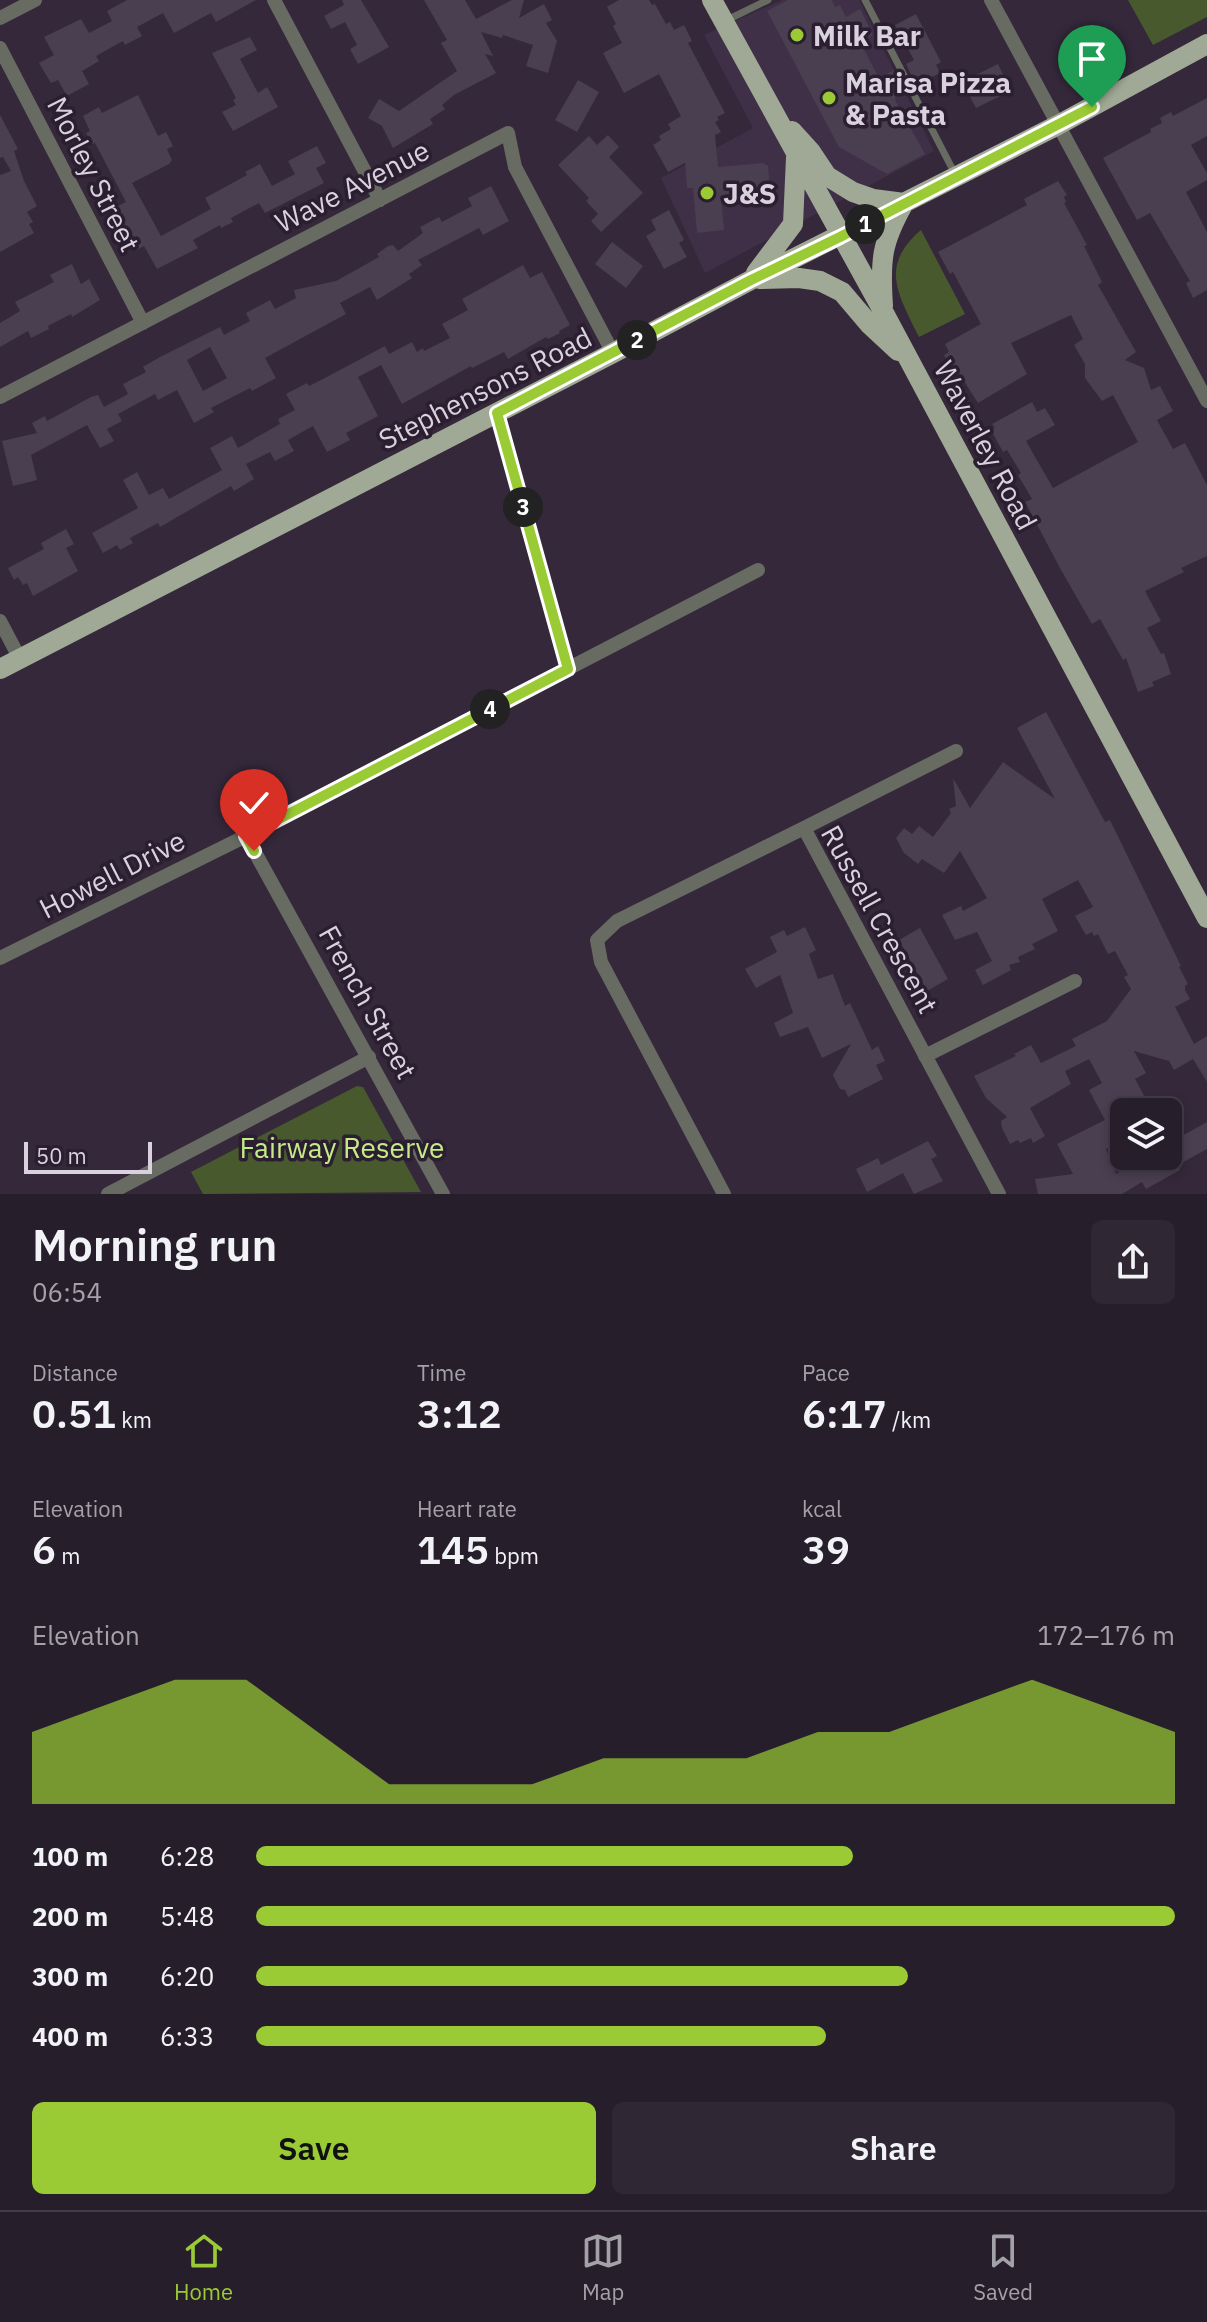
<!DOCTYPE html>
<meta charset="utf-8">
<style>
body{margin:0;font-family:"IBM Plex Sans",sans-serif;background:#2f2734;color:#f1f3f6;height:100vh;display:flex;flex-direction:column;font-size:30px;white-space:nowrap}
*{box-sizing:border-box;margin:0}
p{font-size:26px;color:#a4a2a9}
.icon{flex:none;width:44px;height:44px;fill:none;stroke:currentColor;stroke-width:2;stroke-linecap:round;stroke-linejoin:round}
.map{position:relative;height:1194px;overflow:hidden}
.details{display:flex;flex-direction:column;background:#271e2c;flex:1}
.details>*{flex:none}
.controls{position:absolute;left:1110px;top:1098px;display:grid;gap:16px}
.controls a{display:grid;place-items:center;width:72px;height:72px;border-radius:12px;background:#271e2c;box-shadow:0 4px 12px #0003,0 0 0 2px #433c48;font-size:40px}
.scale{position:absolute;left:24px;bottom:20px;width:128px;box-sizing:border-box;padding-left:8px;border:4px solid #d9d1dd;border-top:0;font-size:22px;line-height:28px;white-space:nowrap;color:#d9d1dd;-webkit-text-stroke:6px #2a1e30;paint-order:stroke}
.pin{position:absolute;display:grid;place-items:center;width:68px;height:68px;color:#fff;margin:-82px -34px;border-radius:50% 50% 50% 0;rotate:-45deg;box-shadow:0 0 8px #0007}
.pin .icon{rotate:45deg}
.km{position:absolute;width:40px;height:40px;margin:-20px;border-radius:50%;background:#222;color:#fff;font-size:22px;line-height:40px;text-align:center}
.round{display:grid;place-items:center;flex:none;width:84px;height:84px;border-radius:12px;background:#2f2734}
.headline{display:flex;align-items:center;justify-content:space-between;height:136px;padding:0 32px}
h1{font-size:44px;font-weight:600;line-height:60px}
.stats{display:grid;grid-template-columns:repeat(3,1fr);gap:12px;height:136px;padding:8px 32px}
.stats div{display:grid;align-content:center}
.stats b{font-size:40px;font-weight:600}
.stats small{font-size:22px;font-weight:400}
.stats p{font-size:22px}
.chart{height:224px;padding:16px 32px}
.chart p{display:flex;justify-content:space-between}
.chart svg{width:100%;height:144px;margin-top:8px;fill:#9acb34;opacity:.7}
.primary-button{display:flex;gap:16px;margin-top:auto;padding:16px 32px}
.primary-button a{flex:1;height:92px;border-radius:12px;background:#9acb34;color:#111;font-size:32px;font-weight:600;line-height:92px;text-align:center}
.primary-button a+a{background:#2f2734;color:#f1f3f6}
ul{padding:0 32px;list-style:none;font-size:26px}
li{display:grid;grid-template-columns:128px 96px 1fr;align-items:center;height:60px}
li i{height:20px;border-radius:10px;background:#9acb34}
.tabs{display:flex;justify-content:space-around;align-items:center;height:112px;border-top:2px solid #433c48;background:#271e2c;font-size:22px;color:#a4a2a9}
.tabs a{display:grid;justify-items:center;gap:4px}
.tabs .selected{color:#9acb34}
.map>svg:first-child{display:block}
.built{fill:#3f3048}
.green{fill:#49592e}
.building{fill:#4a3e51;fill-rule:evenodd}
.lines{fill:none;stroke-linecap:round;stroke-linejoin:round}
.service{stroke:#676b62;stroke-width:7}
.minor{stroke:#676b62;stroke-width:14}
.primary{stroke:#a0a995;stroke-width:20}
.route-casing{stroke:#fff;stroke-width:16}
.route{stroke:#9acb34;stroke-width:10}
.poi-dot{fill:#9acb34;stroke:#2a1e30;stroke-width:3}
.labels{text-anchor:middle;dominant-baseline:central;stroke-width:7;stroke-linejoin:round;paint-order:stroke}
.poi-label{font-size:28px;font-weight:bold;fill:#d9d1dd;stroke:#2a1e30;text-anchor:start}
.street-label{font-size:28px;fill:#d9d1dd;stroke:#2a1e30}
.park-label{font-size:28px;fill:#c4eb86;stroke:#2a1e30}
</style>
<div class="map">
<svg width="1207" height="1194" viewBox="0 0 1207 1194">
<rect width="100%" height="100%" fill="#34283a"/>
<path class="built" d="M782,0h77l75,151 -229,122 -44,-95 92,-50 -49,-93z"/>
<path class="green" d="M1128,0h79v17l-54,28z
M921,230l44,84 -46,23c-21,-43 -40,-71 2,-107z
M357,1086l6,1 58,105 -218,2 -12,-22z"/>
<path class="building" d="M127,0h129l-40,22 -5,-9 -37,20 -11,-20 -26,14 5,9 -17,9 -2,-4 -27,15 3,5 -17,10 7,13 -22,12 -9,-16 -7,3 -12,-20 15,-8 -10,-18 37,-18 8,14 23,-12 -5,-10z
M342,0h19l28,47 -31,17 -8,-15 7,-4 -12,-23 -14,7 -7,-13 20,-11z
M424,0h41l11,19 36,-19h12l-5,18 25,-14 8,16 -6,3 11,18 -9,32 -22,-7 7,-21 -30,-10 -1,3 -21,-6 12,24 -8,-2 11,19 -42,22 -12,10 3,4 -15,10 3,5 -40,24 -11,-22 -14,-8 11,-19 20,12 58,-40 -16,-28 6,-3z
M619,0h30l3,5 3,-1 11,20 4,-2 4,8 10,-5 8,16 -4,2 37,70 -8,4 2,3 -4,2 6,10 -6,3 3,32 45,-4 5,3 2,24 -4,3 -45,4 3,33 -27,3 -4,-45h-6l-2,-25 -17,9 -15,-27 8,-5 -2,-4 12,-7 -3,-5 13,-8 -22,-42 -35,19 -21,-40 19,-10 -9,-17 3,-2 -9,-17z
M788,0h44l3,7 5,-2 6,12 14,-8 13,26 -13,7 19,36 15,-8 11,22 -10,5 1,5 29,52 -38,20 -48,-27 -72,-136z
M916,14l25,48 -5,3 4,8 -24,12 -10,-21 8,-4 -19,-35z
M250,37l7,13 -17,9 18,34 9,-6 11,20 -45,24 -11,-19 14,-7 -3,-5 3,-2 -24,-45z
M998,64l13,27 -35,17 -14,-26z
M578,80l21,12 -22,40 -22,-12z
M138,95l20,41 8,-4 7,14 -6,3 5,11 -3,4 -37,19 29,53 50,-27 -6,-11 42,-23 -2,-3 15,-8 12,22 23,-12 -7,-13 29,-15 9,17 -10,5 8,15 -59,30 -6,-10 -28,15 2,4 -12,6 -1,-3 -27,15 5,8 -41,21 -13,-23 -7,4 -23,-42 12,-6 -31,-59 -3,1 -6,-11 4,-2 -7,-15 16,-9 3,6z
M1207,98v38l-16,9 16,28v7l-21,12 21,40v58l-14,8 -7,-15 4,-2 -40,-68 -13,7 -34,-62 48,-26 -1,-3 12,-6 -2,-5 11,-6 2,4z
M0,115l18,34 -4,2 10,30 13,25 -10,6 6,10 -4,2 5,9 -34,19v-77l11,-4 -8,-14 -3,1z
M608,135l11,12 -10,10 34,36 -42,39 -10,-11 7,-7 -12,-13 3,-3 -31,-33 31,-29 8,9z
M1058,181l9,14 -3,2 2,5 -2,1 23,42 -3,1 18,36 -4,3 38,67 -11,8 19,8 7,22 9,-4 13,25 -16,9 16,29 12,-6 22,42v71l-26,12 3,4 -39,19 16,30 -14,7 14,26 3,-1 7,21 -19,8 2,4 -16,6 -12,-34 -3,2 -23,-41 -8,5 -31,-54 -36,-68 7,-3 -14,-24 3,-2 -14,-23 -4,2 -12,-22 4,-2 -3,-4 40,-22 5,10 8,-4 10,17 -29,16 27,47 85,-46 -25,-47 -11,6 -17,-23v-14l-11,-19 9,-6 -12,-24 -60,28 16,31 -49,29 -21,-33 -3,1 -3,-2 -7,-14 5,-3 -4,-8 36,-20 -28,-52 -3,2 -12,-22 89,-47 -3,-6z
M491,186l18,35 -26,14 -4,-7 -61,32 4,5 -13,9 3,4 -35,22 -7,-13 -30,16 6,11 -81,44 11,20 -24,13 -2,-3 -39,20 3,4 -20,11 -17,-33 -19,10 -3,-6 -37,20 4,7 -15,8 7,12 -14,7 -13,-23 -56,30 6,25 -24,6 -11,-45 35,-8 -5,-10 13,-7 2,5 44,-24 7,-2 6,12 24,-13 -5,-10 23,-12 -3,-5 17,-10 60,-30 4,8 26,-14 -4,-8 24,-13 5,9 21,-11 -2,-8 42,-9 43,-24 -2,-3 11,-8 5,-1 5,6 25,-18 -3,-6 19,-10 3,5 30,-16 -4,-8zM210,347l17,31 -24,13 -16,-31z
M669,210l15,30 -5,3 8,14 -23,12 -18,-33 10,-6 -5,-10z
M612,242l31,24 -17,22 -31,-24z
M72,264l9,20 8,-5 11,21 -28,17 -1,-3 -23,12 1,3 -18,9 -3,-7 -28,16v-24l20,-12 -5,-9 39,-20 -4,-7z
M523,265l7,13 12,-6 28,53 -11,6 1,2 -12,6 -2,-2 -38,22 -4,-7 -32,16 -1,-2 -69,38 -21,-39 -23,12 20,39 -32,17 4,7 -23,12 -14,-26 -25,14 6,11 -19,10 -5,-9 -24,12 8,15 -20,12 -3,-5 -71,41 -2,-4 -28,15 3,5 -13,7 -3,-5 -14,8 -11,-20 46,-25 -15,-28 14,-8 12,23 14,-7 6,11 53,-29 -12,-22 22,-12 6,12 42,-24 -2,-5 17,-9 -9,-16 21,-11 2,3 12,-6 64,-34 4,8 23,-12 5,10 6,-4 1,3 26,-13 -8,-14 26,-14 -6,-11z
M66,529l8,15 -8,4 12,23 -45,25 -6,-13 -4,2 -5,-8 -4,3 -6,-12 36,-19 -3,-6z
M1046,712l59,110 5,-2 71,146 -2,1 9,17 -3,2v4l5,9 -15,8 19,37 13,-8v46l-14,-23 -19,11 -5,-9 -35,-10 12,22 -11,6 18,33h-29v28l-18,9 10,25 31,-18h21v-6l14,-8 -2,-5 27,-15v27l-29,16 2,5 -34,19 -4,-7 -20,12h-84l-3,-15 38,-5 -16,-30 48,-24 -16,-30 13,-7 -13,-24 -24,12 6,13 -41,24 15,28 -12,7 -2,-5 -11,5 -2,-3 -8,4 -8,-16 -1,-7 6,-4 -21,-19 -12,-22 42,-20 -2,-2 17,-9 10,18 35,-17 -4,-7 35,-18 24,-32 -7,-12 4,-2 -13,-24 -7,3 -10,-20 -4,2 -2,-4 -6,3 -11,-19 18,-9 -15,-27 -36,19 16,32 -26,13 3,5 -17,8 2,5 -11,3 2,5 -28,15 -8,-15 17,-9 -15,-29 -22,8 -13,-25 19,-9 2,5 24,-13 -27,-47 -16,22 -22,-14 -4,5 -14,-11 -8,-15 8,-10 8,6 7,-8 14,11 18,-24 -2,-4 7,-3 -3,-28 17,30 33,-46 52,37 -38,-71z
M805,927l11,23 -7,4 9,25 15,-5 12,32 5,-3 22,47 6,-4 7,15 -9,4 7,14 -35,18 -3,-7 -5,-1 -7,-14 18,-31 -29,14 -14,-31 -28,10 -6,-14 19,-10 -13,-38 -24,13 -11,-19 32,-17 -7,-15 14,-7 3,6z
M920,928l28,51 -21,12 -28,-51z
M928,1141l9,15 -6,3 12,22 -29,13 -11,-21 -36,19 -11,-23 22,-11 3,7z"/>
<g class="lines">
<path class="service" d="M865,0l90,174
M727,20l41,-20"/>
<path class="minor" d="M274,0l106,200
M991,0l216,401
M0,18l35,-18
M0,48l143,275
M0,397l508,-264 7,34 98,186
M497,413l71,256
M0,621l20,38
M804,828l152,-77
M246,836l197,358
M0,958l246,-122 512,-266
M925,1056l150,-75
M108,1194l261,-137
M724,1194l-123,-232 -4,-22 20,-19 187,-93 195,366"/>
<path class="primary" d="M712,0l171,311 324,607
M792,131l19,21 16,24 26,16 20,7 31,4
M756,273l37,-49 3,-66
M759,279l40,-1 21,3 22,11 28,33 28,26
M883,306c-3,-45 -2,-63 21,-103
M0,669l613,-316 138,-73 307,-155 149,-81"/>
</g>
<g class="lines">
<g class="route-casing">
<path id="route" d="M254,851l-8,-15 322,-167 -71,-256 254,-133 89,-43 252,-130"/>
</g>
<use href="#route" class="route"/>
</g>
<g class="poi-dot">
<circle cx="797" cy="35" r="8"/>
<circle cx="829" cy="98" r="8"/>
<circle cx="707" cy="193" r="8"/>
</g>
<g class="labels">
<g class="poi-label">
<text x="813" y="35">Milk Bar</text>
<text x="845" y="82">Marisa Pizza<tspan x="845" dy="32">&amp; Pasta</tspan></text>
<text x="723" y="193">J&amp;S</text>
</g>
<g class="street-label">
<text transform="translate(94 174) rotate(63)">Morley Street</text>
<text transform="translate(352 186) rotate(-27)">Wave Avenue</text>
<text transform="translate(485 388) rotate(-27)">Stephensons Road</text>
<text transform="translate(986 445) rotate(62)">Waverley Road</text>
<text transform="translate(112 874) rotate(-27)">Howell Drive</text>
<text transform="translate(880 919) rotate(61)">Russell Crescent</text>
<text transform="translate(368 1002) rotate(61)">French Street</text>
</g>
<g class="park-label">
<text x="342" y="1147">Fairway Reserve</text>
</g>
</g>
</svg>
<div class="controls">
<a><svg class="icon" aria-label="layers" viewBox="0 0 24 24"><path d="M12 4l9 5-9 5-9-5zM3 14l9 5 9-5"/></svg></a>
</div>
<div class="scale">50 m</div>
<div class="pin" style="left:1092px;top:107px;background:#1e9e55"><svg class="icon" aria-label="arrive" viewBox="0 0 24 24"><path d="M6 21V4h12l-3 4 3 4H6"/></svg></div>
<div class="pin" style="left:254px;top:851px;background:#d93025"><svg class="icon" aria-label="check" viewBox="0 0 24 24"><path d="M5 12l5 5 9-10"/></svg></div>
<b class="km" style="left:865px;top:224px">1</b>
<b class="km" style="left:637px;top:340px">2</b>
<b class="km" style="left:523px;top:507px">3</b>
<b class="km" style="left:490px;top:709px">4</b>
</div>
<section class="details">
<div class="headline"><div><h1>Morning run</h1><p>06:54</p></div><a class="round"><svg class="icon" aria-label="share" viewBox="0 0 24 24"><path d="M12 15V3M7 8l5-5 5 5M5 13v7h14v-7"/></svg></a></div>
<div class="stats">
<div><p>Distance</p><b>0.51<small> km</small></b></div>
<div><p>Time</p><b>3:12</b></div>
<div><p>Pace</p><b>6:17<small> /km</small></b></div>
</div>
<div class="stats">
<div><p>Elevation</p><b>6<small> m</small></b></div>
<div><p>Heart rate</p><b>145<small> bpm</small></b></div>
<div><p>kcal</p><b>39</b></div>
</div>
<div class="chart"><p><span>Elevation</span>172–176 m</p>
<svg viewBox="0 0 160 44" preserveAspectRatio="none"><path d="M0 44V22L10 14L20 6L30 6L40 22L50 38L60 38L70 38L80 30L90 30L100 30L110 22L120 22L130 14L140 6L150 14L160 22V44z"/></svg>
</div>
<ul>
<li><b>100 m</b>6:28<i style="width:65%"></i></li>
<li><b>200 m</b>5:48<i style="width:100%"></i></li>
<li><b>300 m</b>6:20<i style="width:71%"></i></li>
<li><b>400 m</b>6:33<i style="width:62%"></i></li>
</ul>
<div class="primary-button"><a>Save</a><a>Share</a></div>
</section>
<nav class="tabs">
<a class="selected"><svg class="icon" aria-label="home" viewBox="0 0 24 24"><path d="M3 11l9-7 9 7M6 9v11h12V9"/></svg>Home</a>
<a><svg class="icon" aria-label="map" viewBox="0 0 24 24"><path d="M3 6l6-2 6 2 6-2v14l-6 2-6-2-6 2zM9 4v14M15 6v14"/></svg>Map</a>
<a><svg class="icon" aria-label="saved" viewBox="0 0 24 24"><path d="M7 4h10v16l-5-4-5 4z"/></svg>Saved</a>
</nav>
